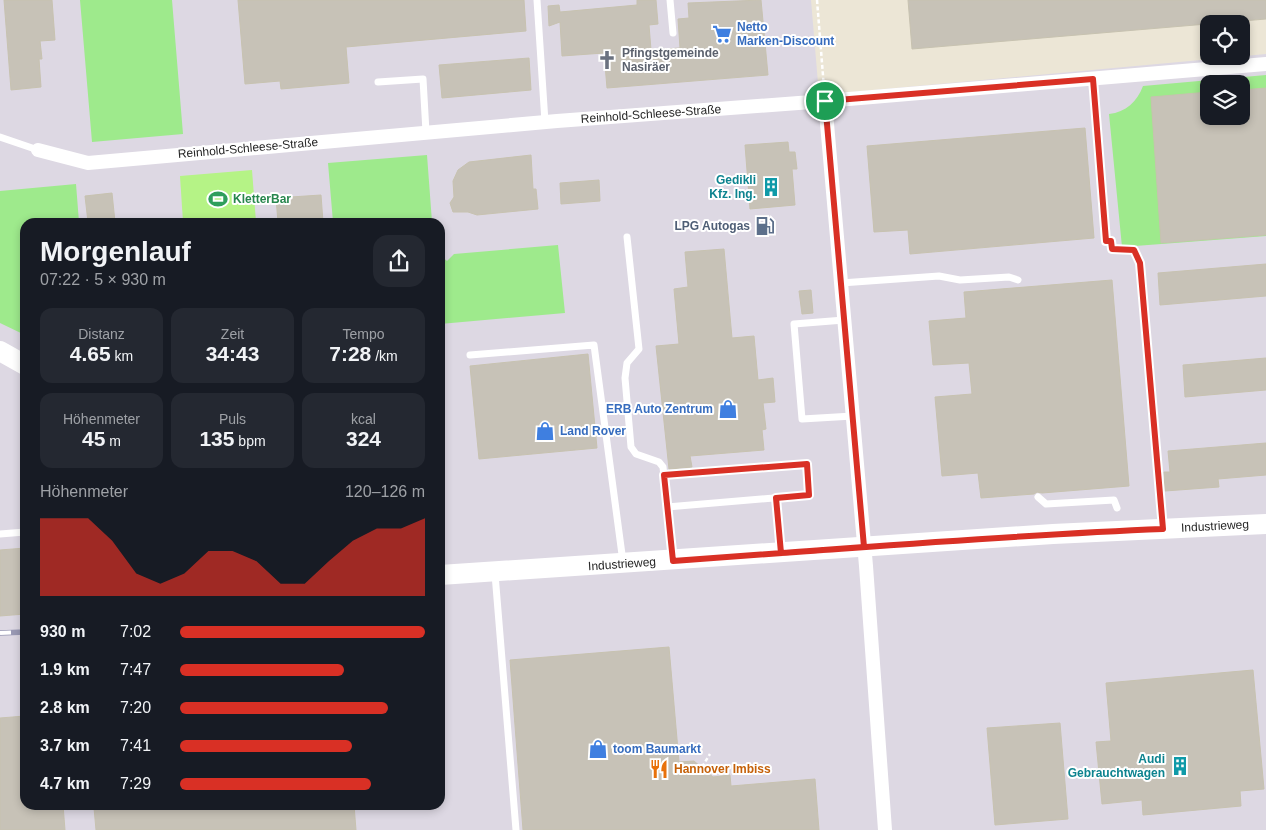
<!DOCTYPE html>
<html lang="de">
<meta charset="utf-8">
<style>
body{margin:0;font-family:Helvetica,sans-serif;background:#242831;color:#f1f3f6;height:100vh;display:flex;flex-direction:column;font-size:19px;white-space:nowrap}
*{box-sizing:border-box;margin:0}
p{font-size:16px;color:#9ea1a6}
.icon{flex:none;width:28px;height:28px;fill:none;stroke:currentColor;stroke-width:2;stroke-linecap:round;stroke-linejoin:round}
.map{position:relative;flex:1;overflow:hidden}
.details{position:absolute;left:20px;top:218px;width:425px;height:592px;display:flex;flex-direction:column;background:#171b24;border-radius:15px;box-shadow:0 2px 8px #0003}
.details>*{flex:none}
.controls{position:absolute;left:1200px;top:15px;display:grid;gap:10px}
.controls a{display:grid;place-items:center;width:50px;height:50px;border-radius:10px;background:#171b24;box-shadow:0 2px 8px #0003;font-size:25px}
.pin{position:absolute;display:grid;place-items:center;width:42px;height:42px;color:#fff;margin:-21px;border:2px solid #fff;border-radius:50%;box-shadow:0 1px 5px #0007}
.round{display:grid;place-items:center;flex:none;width:52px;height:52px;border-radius:15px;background:#242831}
.headline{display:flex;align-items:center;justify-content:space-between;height:85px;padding:0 20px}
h1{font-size:28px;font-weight:700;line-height:38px}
.figures{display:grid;grid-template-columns:repeat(3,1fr);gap:8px;height:85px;padding:5px 20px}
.figures div{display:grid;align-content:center;border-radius:12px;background:#242831;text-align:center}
.figures b{font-size:21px;font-weight:700}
.figures small{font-size:14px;font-weight:400}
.figures p{font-size:14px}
.chart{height:140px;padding:10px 20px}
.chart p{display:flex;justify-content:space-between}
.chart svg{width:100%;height:90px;margin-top:5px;fill:#d93025;opacity:.7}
ul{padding:0 20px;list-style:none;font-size:16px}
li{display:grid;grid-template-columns:80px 60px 1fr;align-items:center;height:38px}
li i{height:12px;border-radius:6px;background:#d93025}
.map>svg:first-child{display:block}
.industrial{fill:#ddd8e3;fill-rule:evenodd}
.green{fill:#9eea8c;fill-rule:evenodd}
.pitch{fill:#b5f386}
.building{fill:#c7c2b7;stroke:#c7c2b0}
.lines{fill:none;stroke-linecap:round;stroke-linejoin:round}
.path{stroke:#fff;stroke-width:2.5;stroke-dasharray:4 2.5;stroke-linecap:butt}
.lane{stroke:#fff;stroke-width:7}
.street{stroke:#fff;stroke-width:14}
.secondary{stroke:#fff;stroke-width:20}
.rail-casing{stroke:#9999b4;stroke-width:5.5}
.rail{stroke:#fff;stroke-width:4;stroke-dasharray:11;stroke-linecap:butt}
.route-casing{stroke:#fff;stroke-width:10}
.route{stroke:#d93025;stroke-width:6}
.labels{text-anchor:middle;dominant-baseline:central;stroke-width:4;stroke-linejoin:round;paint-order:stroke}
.shop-label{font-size:12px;font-weight:bold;fill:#366cbe;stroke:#fff;text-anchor:start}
.worship-label{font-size:12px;font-weight:bold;fill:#5b616d;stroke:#fff;text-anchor:start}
.street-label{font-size:12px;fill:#272727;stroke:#fff}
.culture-label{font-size:12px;font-weight:bold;fill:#0d838f;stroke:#fff;text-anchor:end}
.leisure-label{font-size:12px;font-weight:bold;fill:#27864d;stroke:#fff;text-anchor:start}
.service-label{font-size:12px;font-weight:bold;fill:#4e5e75;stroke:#fff;text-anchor:end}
.food-label{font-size:12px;font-weight:bold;fill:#c56008;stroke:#fff;text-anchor:start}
</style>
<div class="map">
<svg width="1266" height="830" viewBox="0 0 1266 830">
<rect width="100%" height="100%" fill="#ece6d6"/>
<path class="industrial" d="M0,0h811l8,95 447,-41v776h-1266zM1209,84h32v32h-32zM25,222h415v583h-415z"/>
<path class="green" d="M80,0h92l11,134 -91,8z
M1266,75v161l-144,11 -13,-133c17,-2 28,-12 34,-28zM1209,84h32v32h-32z
M427,155l5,67h-99l-5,-59z
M76,184l3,38h-54v113l-25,-12v-132z
M558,245l7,68 -125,11v-69l7,6 7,-7z"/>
<path class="pitch" d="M252,170l4,52h-73l-3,-46z"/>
<path class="building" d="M4,0h48l3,40 -15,1 2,18h-3l2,28 -30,3z
M238,0h286l2,31 -180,16 3,36 -68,6 -1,-8 -35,3z
M637,0h19l2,24 -9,1 2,25 29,-2 -2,-29 11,-1 -1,-15 73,-3 7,75 -161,13 -3,-35 -42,3 -2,-34 -11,4 -1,-20 11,-1 1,7 77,-7z
M908,0h358v19l-354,30z
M529,58l2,32 -89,8 -3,-33z
M1266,88v147l-105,8 -10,-146 58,-5v24h32v-26z
M1085,128l9,110 -184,16 -2,-24 -34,2 -7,-86z
M788,142l1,10h6l2,17h-5l3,36 -45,4 -5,-64z
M531,155l2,34h3l2,20 -61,6 -9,-3h-15l-3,-9 4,-6 -1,-16 5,-11 11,-8z
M599,180l1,21 -39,3 -1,-21z
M112,193l3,29h-27l-3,-26z
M321,195l2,27h-45l-2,-24z
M724,249l8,89 22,-2 4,44 15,-2 2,24 -12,1 3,26 -4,1 2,20 -74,6 2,11 -23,2 -13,-123 23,-2 -5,-55 14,-2 -3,-35z
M1266,264v32l-106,9 -2,-32z
M1112,280l17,206 -87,7 -5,-1 -3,2 -53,4 -3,-25 -36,3 -7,-79 37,-3 -3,-31 -36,2 -4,-44 37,-3 -2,-26z
M811,290l2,23 -11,1 -3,-23z
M588,354l9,94 -118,11 -9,-93z
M1266,358v32l-81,7 -2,-32z
M1266,443v32l-48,4 1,8 -54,4 -1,-19h6l-2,-21z
M25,548v66l-25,2v-66z
M669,647l10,115 15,-1 19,16 17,-2 1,11 84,-7 4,51h-296l-13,-170z
M1253,670l11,119 -24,2 1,15 -98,9 -1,-15 -40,4 -6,-62 15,-1 -5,-58z
M25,716v89h38l2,25h-65v-112z
M1060,723l8,96 -73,6 -8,-97z
M130,805h224l2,25h-260l-2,-22z"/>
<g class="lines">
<path class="path" d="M817,0l7,88
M1094,93l12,148h5l1,8 21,1 3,3
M702,767l8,-13"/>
<path class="lane" d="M537,0l8,122
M670,0l3,33
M378,82l45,-3 3,53
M0,137l38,13
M627,237l12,112 -12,14 -2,15 6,69 5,7 23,8 4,5 10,92
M1140,263l23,265
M841,283l98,-7 21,4 49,-3 9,3
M844,320l-50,4 8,95 51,-3
M470,355l124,-10 29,217
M664,475l143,-11 2,31 -142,12
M1038,497l8,7 68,-4 3,8
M776,498l5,52
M0,534l25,-2
M495,574l21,256"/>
<path class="street" d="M825,101l41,465 19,264
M38,150l50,13 469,-42 268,-20 441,-37"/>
<path class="secondary" d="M0,351l25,14
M440,575l613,-41 213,-10"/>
<g class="rail-casing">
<path id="rail" d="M0,633l25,-1"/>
</g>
<use href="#rail" class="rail"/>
</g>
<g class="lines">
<g class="route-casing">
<path id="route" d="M825,101l39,446c-63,5 -127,9 -191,14l-9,-86 143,-11 2,31 -33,3 5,55c127,-9 255,-19 382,-24l-23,-266 -6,-13 -22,-1 -1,-8h-5l-13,-162 -268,22"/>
</g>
<use href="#route" class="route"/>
</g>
<defs>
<g id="supermarket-bare" transform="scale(1.5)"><path d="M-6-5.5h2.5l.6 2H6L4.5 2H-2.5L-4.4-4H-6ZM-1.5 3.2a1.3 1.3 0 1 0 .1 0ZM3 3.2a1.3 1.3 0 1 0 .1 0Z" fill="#3f7fe0" stroke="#fff" stroke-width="2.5" paint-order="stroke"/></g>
<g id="church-bare" transform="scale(1.5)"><path d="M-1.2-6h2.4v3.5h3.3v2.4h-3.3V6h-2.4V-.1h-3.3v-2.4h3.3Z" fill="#6b7280" stroke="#fff" stroke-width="2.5" paint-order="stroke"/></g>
<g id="building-bare" transform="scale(1.5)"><path d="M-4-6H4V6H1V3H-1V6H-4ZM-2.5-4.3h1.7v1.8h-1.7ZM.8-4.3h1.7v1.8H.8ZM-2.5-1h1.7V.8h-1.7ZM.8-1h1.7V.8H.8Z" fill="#0f9aa8" stroke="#fff" stroke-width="2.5" paint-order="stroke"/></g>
<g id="stadium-bare" transform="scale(1.5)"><path d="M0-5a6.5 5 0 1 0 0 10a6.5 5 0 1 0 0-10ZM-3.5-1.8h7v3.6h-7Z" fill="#2e9e5b" stroke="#fff" stroke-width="2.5" paint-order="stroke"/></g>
<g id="fuel-bare" transform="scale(1.5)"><path d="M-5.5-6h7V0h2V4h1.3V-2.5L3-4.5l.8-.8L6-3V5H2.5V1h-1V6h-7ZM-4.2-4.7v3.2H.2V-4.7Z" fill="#5c6f8a" stroke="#fff" stroke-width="2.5" paint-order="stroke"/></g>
<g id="shop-bare" transform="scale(1.5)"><path d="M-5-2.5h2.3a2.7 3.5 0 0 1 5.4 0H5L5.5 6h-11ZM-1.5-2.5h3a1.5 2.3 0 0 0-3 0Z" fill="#3f7fe0" stroke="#fff" stroke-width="2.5" paint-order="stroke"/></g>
<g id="restaurant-bare" transform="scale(1.5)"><path d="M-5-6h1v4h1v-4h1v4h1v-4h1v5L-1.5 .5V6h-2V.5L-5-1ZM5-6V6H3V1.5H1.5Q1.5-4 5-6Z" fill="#e8710a" stroke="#fff" stroke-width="2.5" paint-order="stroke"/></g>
</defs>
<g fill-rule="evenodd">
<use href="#supermarket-bare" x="722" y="34"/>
<use href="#church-bare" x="607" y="60"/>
<use href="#building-bare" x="771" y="187"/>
<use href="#stadium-bare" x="218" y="199"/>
<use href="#fuel-bare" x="765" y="226"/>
<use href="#shop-bare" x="728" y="409"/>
<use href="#shop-bare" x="545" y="431"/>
<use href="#shop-bare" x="598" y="749"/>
<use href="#building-bare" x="1180" y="766"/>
<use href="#restaurant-bare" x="659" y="769"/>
</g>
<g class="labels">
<g class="shop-label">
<text x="737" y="27">Netto<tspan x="737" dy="14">Marken-Discount</tspan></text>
<text x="713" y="409" text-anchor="end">ERB Auto Zentrum</text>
<text x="560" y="431">Land Rover</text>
<text x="613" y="749">toom Baumarkt</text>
</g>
<g class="worship-label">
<text x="622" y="53">Pfingstgemeinde<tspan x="622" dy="14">Nasiräer</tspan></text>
</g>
<g class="street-label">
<text transform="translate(651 114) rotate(-4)">Reinhold-Schleese-Straße</text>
<text transform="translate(248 148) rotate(-5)">Reinhold-Schleese-Straße</text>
<text transform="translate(1215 526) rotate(-3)">Industrieweg</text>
<text transform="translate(622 564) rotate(-4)">Industrieweg</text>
</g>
<g class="culture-label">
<text x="756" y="180">Gedikli<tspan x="756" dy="14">Kfz. Ing.</tspan></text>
<text x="1165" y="759">Audi<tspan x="1165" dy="14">Gebrauchtwagen</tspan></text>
</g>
<g class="leisure-label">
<text x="233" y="199">KletterBar</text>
</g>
<g class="service-label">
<text x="750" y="226">LPG Autogas</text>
</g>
<g class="food-label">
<text x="674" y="769">Hannover Imbiss</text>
</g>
</g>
</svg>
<div class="controls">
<a><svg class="icon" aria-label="locate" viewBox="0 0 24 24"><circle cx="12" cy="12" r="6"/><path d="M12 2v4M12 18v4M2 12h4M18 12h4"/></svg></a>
<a><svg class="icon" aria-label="layers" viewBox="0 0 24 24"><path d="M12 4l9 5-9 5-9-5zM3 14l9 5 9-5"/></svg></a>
</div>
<div class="pin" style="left:825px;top:101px;background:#1e9e55"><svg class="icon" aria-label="arrive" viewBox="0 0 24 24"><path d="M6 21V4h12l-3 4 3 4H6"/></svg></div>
<section class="details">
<div class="headline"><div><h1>Morgenlauf</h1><p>07:22 · 5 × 930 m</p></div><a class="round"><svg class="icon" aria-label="share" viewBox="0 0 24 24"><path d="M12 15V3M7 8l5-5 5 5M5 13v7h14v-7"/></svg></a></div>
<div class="figures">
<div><p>Distanz</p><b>4.65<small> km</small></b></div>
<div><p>Zeit</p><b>34:43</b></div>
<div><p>Tempo</p><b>7:28<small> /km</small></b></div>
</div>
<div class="figures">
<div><p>Höhenmeter</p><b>45<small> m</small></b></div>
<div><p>Puls</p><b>135<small> bpm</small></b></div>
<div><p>kcal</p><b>324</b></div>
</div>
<div class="chart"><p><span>Höhenmeter</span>120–126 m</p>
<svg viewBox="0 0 160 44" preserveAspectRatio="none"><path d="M0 44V6L10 6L20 6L30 17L40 33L50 38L60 33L70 22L80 22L90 27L100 38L110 38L120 27L130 17L140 11L150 11L160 6V44z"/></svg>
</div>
<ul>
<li><b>930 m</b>7:02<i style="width:100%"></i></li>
<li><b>1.9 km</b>7:47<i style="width:67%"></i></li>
<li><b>2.8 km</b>7:20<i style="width:85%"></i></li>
<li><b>3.7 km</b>7:41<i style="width:70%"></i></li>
<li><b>4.7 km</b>7:29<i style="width:78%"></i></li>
</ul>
</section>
</div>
